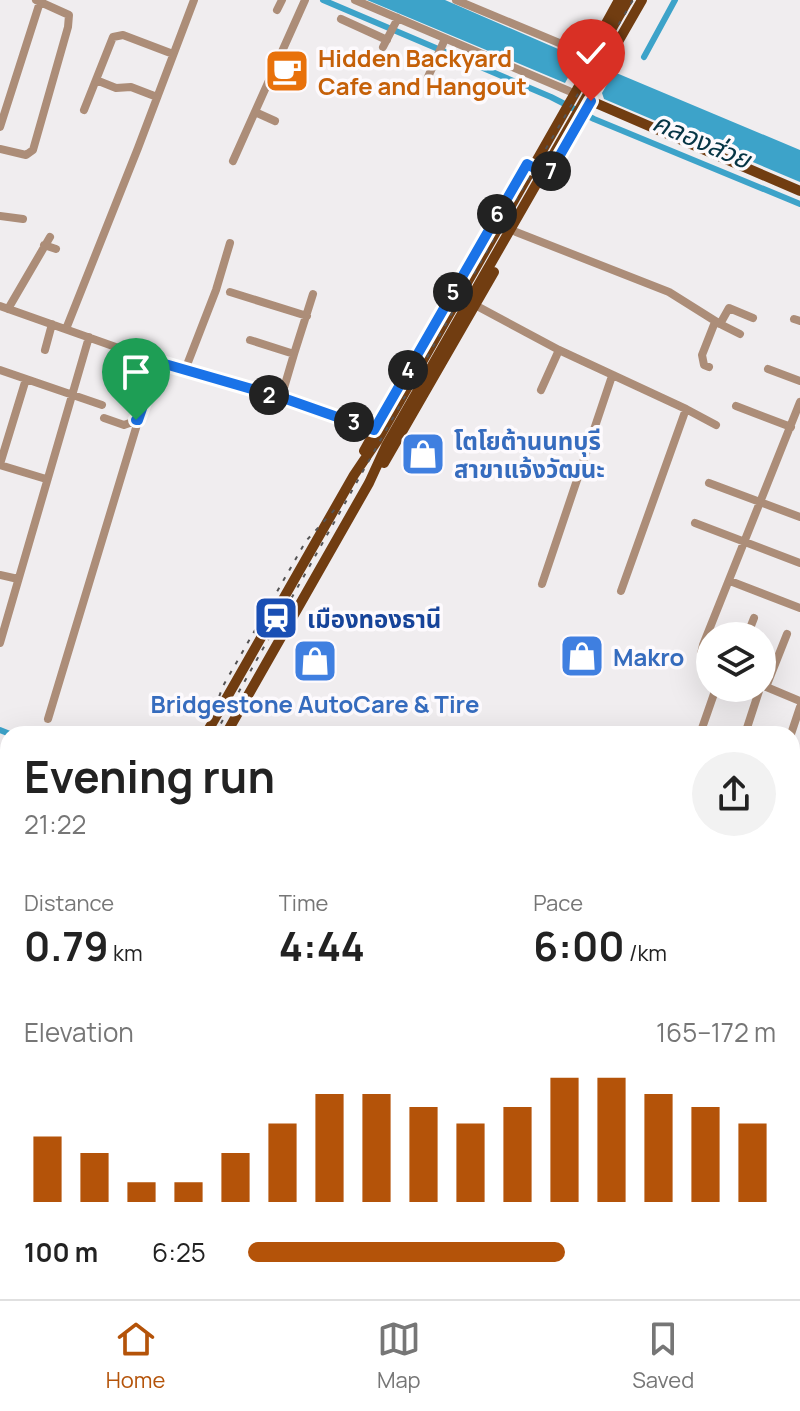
<!DOCTYPE html>
<meta charset="utf-8">
<style>
body{margin:0;font-family:Manrope,"Noto Sans Thai",sans-serif;background:#f2f2f2;color:#222;height:100vh;display:flex;flex-direction:column;font-size:30px;white-space:nowrap}
*{box-sizing:border-box;margin:0}
p{font-size:26px;color:#767676}
.icon{flex:none;width:44px;height:44px;fill:none;stroke:currentColor;stroke-width:2;stroke-linecap:round;stroke-linejoin:round}
.map{position:relative;flex:1;overflow:hidden}
.side{position:absolute;left:0px;top:726px;width:800px;height:574px;display:flex;flex-direction:column;background:#fff;border-radius:24px 24px 0 0;box-shadow:0 8px 32px #0002}
.side>*{flex:none}
.fabs{position:absolute;left:696px;top:622px;display:grid;gap:16px}
.fabs a{display:grid;place-items:center;width:80px;height:80px;border-radius:50%;background:#fff;box-shadow:0 8px 32px #0002;font-size:40px}
.pin{position:absolute;display:grid;place-items:center;width:68px;height:68px;color:#fff;margin:-82px -34px;border-radius:50% 50% 50% 0;rotate:-45deg;box-shadow:0 0 8px #0007}
.pin .icon{rotate:45deg}
.km{position:absolute;width:40px;height:40px;margin:-20px;border-radius:50%;background:#222;color:#fff;font-size:22px;line-height:40px;text-align:center}
.round{display:grid;place-items:center;flex:none;width:84px;height:84px;border-radius:42px;background:#f2f2f2}
.overview{display:flex;align-items:center;justify-content:space-between;height:136px;padding:0 24px}
h1{font-size:44px;font-weight:700;line-height:60px}
.stats{display:grid;grid-template-columns:repeat(3,1fr);gap:12px;height:136px;padding:8px 24px}
.stats div{display:grid;align-content:center}
.stats b{font-size:40px;font-weight:700}
.stats small{font-size:22px;font-weight:400}
.stats p{font-size:22px}
.chart{height:224px;padding:16px 24px}
.chart p{display:flex;justify-content:space-between}
.chart svg{width:100%;height:144px;margin-top:8px;stroke:#b45309;stroke-width:6}
ul{padding:0 24px;list-style:none;font-size:26px}
li{display:grid;grid-template-columns:128px 96px 1fr;align-items:center;height:60px}
li i{height:20px;border-radius:10px;background:#b45309}
.menu{display:flex;justify-content:space-around;align-items:center;height:112px;border-top:2px solid #e0e0e0;background:#fff;font-size:22px;color:#767676}
.menu a{display:grid;justify-items:center;gap:4px}
.menu .active{color:#b45309}
.map>svg:first-child{display:block}
.water{fill:#3da3c9}
.lines{fill:none;stroke-linecap:round;stroke-linejoin:round}
.canal{stroke:#3da3c9;stroke-width:6}
.minor{stroke:#ac8d78;stroke-width:8}
.major{stroke:#713d11;stroke-width:10}
.highway{stroke:#4c2a0e;stroke-width:12}
.rail{stroke:#545354;stroke-width:2;stroke-dasharray:4 8;stroke-linecap:butt}
.route-casing{stroke:#fff;stroke-width:16}
.route{stroke:#1a73e8;stroke-width:10}
.labels{text-anchor:middle;dominant-baseline:central;stroke-width:7;stroke-linejoin:round;paint-order:stroke}
.food-label{font-size:24px;font-weight:bold;fill:#c56008;stroke:#fdfafd;text-anchor:start}
.shop-label{font-size:24px;font-weight:bold;fill:#366cbe;stroke:#fdfafd;text-anchor:start}
.transit-label{font-size:24px;font-weight:bold;fill:#164399;stroke:#fdfafd;text-anchor:start}
.water-label{font-size:26px;font-style:italic;fill:#063545;stroke:#fdfafd}
</style>
<div class="map">
<svg width="800" height="1299" viewBox="0 0 800 1299">
<rect width="100%" height="100%" fill="#f0edef"/>
<path class="water" d="M367,0h78l134,58 -14,25z
M614,72l186,78v32l-196,-83 -2,-6z"/>
<g class="lines">
<path class="canal" d="M323,0l228,97 43,22 206,85
M644,57l31,-57
M0,730l10,4"/>
<path class="minor" d="M355,0l214,91
M456,0l132,55
M277,10l5,-10
M341,19l46,21
M383,47l15,-29
M428,77l17,-38
M96,80l20,8 15,-1 26,10
M84,110l29,-73 10,-2 50,19
M255,112l20,9
M0,127l40,-125
M0,149l26,6 7,-5 35,-123 1,-12 -33,-15
M233,161l72,-161
M0,216l23,3
M516,232l153,60 51,32 9,-16 24,10
M44,245l12,4
M230,292l77,24
M475,305l84,45 127,59 -65,182
M0,306l158,56 128,37 88,31
M8,309l42,-72
M794,319l6,2
M720,324l20,10
M66,329l72,-181 56,-148
M250,340l44,14 -13,44
M45,350l7,-26
M294,354l19,-60
M709,367l-5,-2 -2,-10 13,-33
M768,369l32,12
M0,370l102,35
M185,370l31,-80 14,-47
M541,390l18,-40
M736,406l55,21
M686,409l30,16
M104,418l20,7 14,-5
M0,464l26,-85
M0,465l46,14
M709,483l91,34
M695,523l105,40
M0,575l18,4
M730,581l70,27
M542,584l70,-208
M747,636l7,-18
M0,643l89,-306
M710,663l-9,-9 2,-9 97,-243
M764,686l36,15
M766,687l21,-53
M48,719l94,-311 16,-46
M700,734l16,-46
M745,734l15,-46
M791,734l9,-27
M8,790v9
M0,841l8,-31
M792,847l8,-20
M792,862l8,3
M0,932l8,3
M792,952l8,3
M792,1007l8,-24
M792,1027l8,5
M792,1079l8,-14
M792,1117l8,4
M0,1141l8,3
M219,1292l23,7
M346,1292l16,7
M411,1292l14,7
M462,1292l23,7
M91,1296l9,3
M288,1299l2,-4 13,4
M495,1299l3,-7"/>
<path class="major" d="M597,40l22,-40
M591,101l209,90
M364,451l60,-108
M384,463l110,-191
M206,734l148,-259 23,-34 251,-441
M226,734l143,-251 17,-37 256,-446
M0,972l8,3
M0,983l8,3
M0,1096l8,-14"/>
<path class="highway" d="M0,1076l8,-4
M0,1105l8,4
M0,1116l8,4
M0,1130l8,3
M0,1153l8,4
M0,1167l8,4
M0,1178l8,3
M312,1292l15,7
M334,1292l16,7
M366,1292l16,7
M391,1292l16,7"/>
<path class="rail" d="M207,730l16,-44 83,-145 31,-34
M215,734l295,-524 123,-210
M0,984l8,4
M0,1191l8,3"/>
</g>
<g class="lines">
<g class="route-casing">
<path id="route" d="M136,420h2l20,-58 128,37 88,31 153,-266 21,12 43,-75"/>
</g>
<use href="#route" class="route"/>
</g>
<defs>
<g id="cafe-square" transform="scale(2.3)"><rect x="-9" y="-9" width="18" height="18" rx="4" fill="#e8710a" stroke="#fdfafd"/><path d="M-5.5-4.5H6V0H3Q3 3.5 0 3.5H-2.5Q-5.5 3.5-5.5 0ZM3-3.2v2h1.7v-2ZM-6 4.5H4V6H-6Z" fill="#fff"/></g>
<g id="shop-square" transform="scale(2.3)"><rect x="-9" y="-9" width="18" height="18" rx="4" fill="#3f7fe0" stroke="#fdfafd"/><path d="M-5-2.5h2.3a2.7 3.5 0 0 1 5.4 0H5L5.5 6h-11ZM-1.5-2.5h3a1.5 2.3 0 0 0-3 0Z" fill="#fff"/></g>
<g id="station-square" transform="scale(2.3)"><rect x="-9" y="-9" width="18" height="18" rx="4" fill="#1a4fb4" stroke="#fdfafd"/><path d="M-3-6H3Q5-6 5-4V2Q5 4 3 4L4.5 6H3L1.5 4h-3L-3 6H-4.5L-3 4Q-5 4-5 2V-4Q-5-6-3-6ZM-3.5-4v3h7v-3ZM-3.5 1v1.5H-2V1ZM2 1v1.5H3.5V1Z" fill="#fff"/></g>
</defs>
<g fill-rule="evenodd">
<use href="#cafe-square" x="287" y="71"/>
<use href="#shop-square" x="423" y="454"/>
<use href="#station-square" x="276" y="618"/>
<use href="#shop-square" x="582" y="656"/>
<use href="#shop-square" x="315" y="661"/>
</g>
<g class="labels">
<g class="food-label">
<text x="318" y="57">Hidden Backyard<tspan x="318" dy="28">Cafe and Hangout</tspan></text>
</g>
<g class="shop-label">
<text x="454" y="440">โตโยต้านนทบุรี<tspan x="454" dy="28">สาขาแจ้งวัฒนะ</tspan></text>
<text x="613" y="656">Makro</text>
<text x="315" y="703" text-anchor="middle">Bridgestone AutoCare &amp; Tire</text>
</g>
<g class="transit-label">
<text x="307" y="618">เมืองทองธานี</text>
</g>
<g class="water-label">
<text transform="translate(702 140) rotate(23)">คลองส่วย</text>
</g>
</g>
</svg>
<div class="fabs">
<a><svg class="icon" aria-label="layers" viewBox="0 0 24 24"><path d="M12 4l9 5-9 5-9-5zM3 14l9 5 9-5"/></svg></a>
</div>
<div class="pin" style="left:136px;top:420px;background:#1e9e55"><svg class="icon" aria-label="arrive" viewBox="0 0 24 24"><path d="M6 21V4h12l-3 4 3 4H6"/></svg></div>
<div class="pin" style="left:591px;top:101px;background:#d93025"><svg class="icon" aria-label="check" viewBox="0 0 24 24"><path d="M5 12l5 5 9-10"/></svg></div>
<b class="km" style="left:269px;top:395px">2</b>
<b class="km" style="left:354px;top:422px">3</b>
<b class="km" style="left:408px;top:370px">4</b>
<b class="km" style="left:453px;top:292px">5</b>
<b class="km" style="left:497px;top:214px">6</b>
<b class="km" style="left:551px;top:171px">7</b>
<section class="side">
<div class="overview"><div><h1>Evening run</h1><p>21:22</p></div><a class="round"><svg class="icon" aria-label="share" viewBox="0 0 24 24"><path d="M12 15V3M7 8l5-5 5 5M5 13v7h14v-7"/></svg></a></div>
<div class="stats">
<div><p>Distance</p><b>0.79<small> km</small></b></div>
<div><p>Time</p><b>4:44</b></div>
<div><p>Pace</p><b>6:00<small> /km</small></b></div>
</div>
<div class="chart"><p><span>Elevation</span>165–172 m</p>
<svg viewBox="0 0 160 44" preserveAspectRatio="none"><path d="M5 44V24M15 44V29M25 44V38M35 44V38M45 44V29M55 44V20M65 44V11M75 44V11M85 44V15M95 44V20M105 44V15M115 44V6M125 44V6M135 44V11M145 44V15M155 44V20"/></svg>
</div>
<ul>
<li><b>100 m</b>6:25<i style="width:60%"></i></li>
</ul>
</section>
</div>
<nav class="menu">
<a class="active"><svg class="icon" aria-label="home" viewBox="0 0 24 24"><path d="M3 11l9-7 9 7M6 9v11h12V9"/></svg>Home</a>
<a><svg class="icon" aria-label="map" viewBox="0 0 24 24"><path d="M3 6l6-2 6 2 6-2v14l-6 2-6-2-6 2zM9 4v14M15 6v14"/></svg>Map</a>
<a><svg class="icon" aria-label="saved" viewBox="0 0 24 24"><path d="M7 4h10v16l-5-4-5 4z"/></svg>Saved</a>
</nav>
